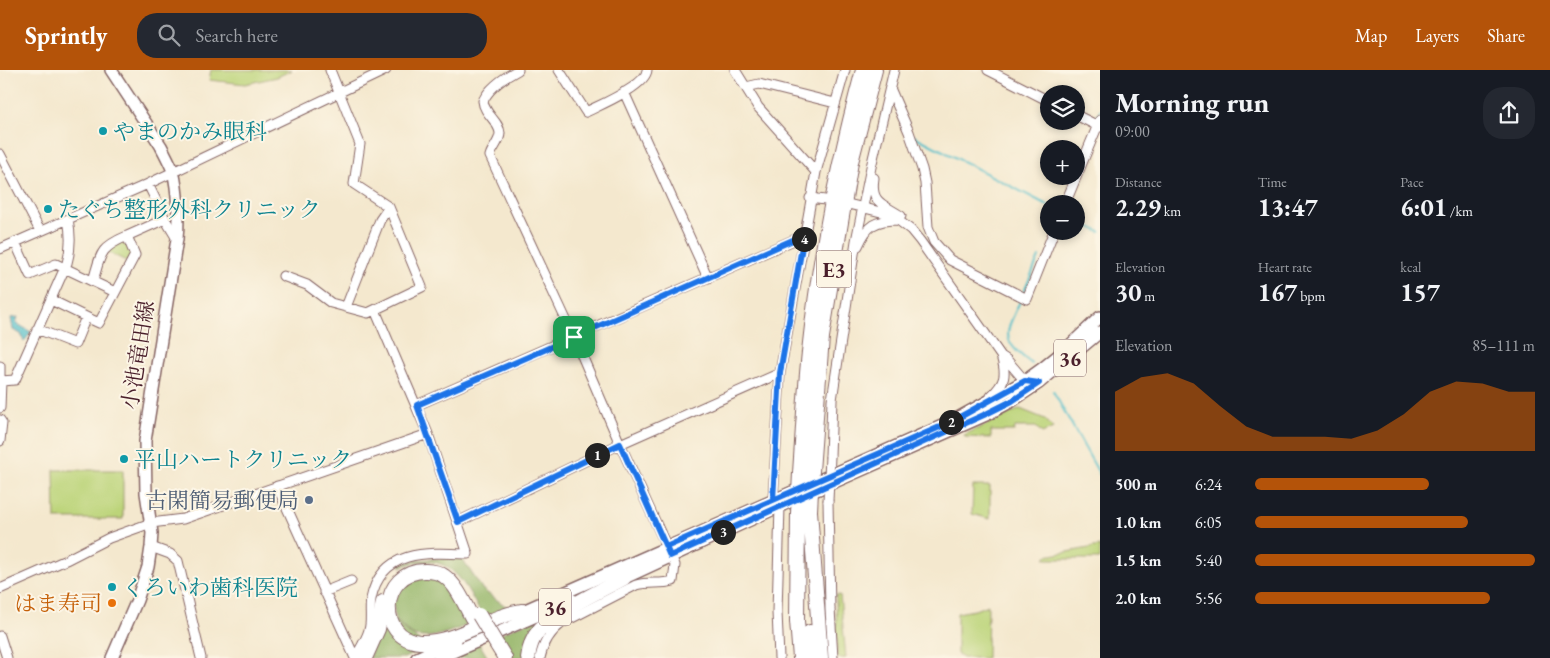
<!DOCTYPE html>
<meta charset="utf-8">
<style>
body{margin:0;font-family:"EB Garamond","Noto Serif JP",serif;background:#242831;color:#f1f3f6;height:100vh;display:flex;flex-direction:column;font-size:19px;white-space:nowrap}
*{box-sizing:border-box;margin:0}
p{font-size:16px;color:#9ea1a6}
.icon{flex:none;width:28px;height:28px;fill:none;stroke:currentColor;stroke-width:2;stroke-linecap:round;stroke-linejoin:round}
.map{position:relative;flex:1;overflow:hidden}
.details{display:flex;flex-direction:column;background:#171b24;width:450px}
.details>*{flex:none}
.tools{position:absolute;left:1040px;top:15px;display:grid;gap:10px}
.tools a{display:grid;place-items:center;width:45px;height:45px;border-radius:50%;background:#171b24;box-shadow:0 2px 8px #0003;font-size:25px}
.pin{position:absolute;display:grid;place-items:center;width:42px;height:42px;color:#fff;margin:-21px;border-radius:10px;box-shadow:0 2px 8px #0006}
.km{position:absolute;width:25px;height:25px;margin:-12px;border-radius:50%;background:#222;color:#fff;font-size:14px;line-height:25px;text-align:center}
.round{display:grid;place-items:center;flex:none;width:52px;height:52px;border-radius:20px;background:#242831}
.head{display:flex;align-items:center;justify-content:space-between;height:85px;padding:0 15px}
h1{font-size:28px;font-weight:700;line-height:38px}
.figures{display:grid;grid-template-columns:repeat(3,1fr);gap:8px;height:85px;padding:5px 15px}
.figures div{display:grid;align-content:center}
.figures b{font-size:25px;font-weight:700}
.figures small{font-size:14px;font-weight:400}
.figures p{font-size:14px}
.chart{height:140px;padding:10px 15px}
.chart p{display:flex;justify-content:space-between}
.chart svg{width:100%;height:90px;margin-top:5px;fill:#b45309;opacity:.7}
ul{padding:0 15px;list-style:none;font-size:16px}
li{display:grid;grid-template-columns:80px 60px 1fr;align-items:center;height:38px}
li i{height:12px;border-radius:6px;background:#b45309}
header{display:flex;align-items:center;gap:30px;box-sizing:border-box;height:70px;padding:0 25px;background:#b45309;color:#fff}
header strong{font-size:24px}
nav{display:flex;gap:28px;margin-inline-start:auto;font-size:18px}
.search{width:350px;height:45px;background:#242831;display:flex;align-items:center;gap:12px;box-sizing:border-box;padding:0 18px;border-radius:20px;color:#9ea1a6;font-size:19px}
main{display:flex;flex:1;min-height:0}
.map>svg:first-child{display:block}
.green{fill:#bcd479;stroke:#837a52}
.forest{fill:#95b669;stroke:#706a4a}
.water{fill:#52bfca;stroke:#4e6f7a}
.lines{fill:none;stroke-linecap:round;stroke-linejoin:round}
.stream{stroke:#52bfca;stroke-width:2}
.minor-casing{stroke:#866564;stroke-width:11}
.major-casing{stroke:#866564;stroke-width:14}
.highway-casing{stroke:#866564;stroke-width:16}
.minor{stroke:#fff;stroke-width:9}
.major{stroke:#fff;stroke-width:11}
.highway{stroke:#fff;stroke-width:14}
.minor-bridge-casing{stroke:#866564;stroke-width:11;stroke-linecap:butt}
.highway-bridge-casing{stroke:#866564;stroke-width:16;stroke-linecap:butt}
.minor-bridge{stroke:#fff;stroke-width:9}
.highway-bridge{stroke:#fff;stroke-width:14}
.route-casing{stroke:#fff;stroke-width:10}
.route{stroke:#1a73e8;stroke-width:6}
.culture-dot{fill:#0f9aa8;stroke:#fcf5e5;stroke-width:2}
.service-dot{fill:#5c6f8a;stroke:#fcf5e5;stroke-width:2}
.food-dot{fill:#e8710a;stroke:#fcf5e5;stroke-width:2}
.labels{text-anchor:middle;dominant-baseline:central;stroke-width:4;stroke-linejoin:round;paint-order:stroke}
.shield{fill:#fcf5e5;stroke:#7f5f63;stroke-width:1}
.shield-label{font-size:21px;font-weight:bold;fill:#4a1f2b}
.culture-label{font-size:22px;fill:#0d838f;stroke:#fcf5e5;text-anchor:start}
.street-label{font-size:22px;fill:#4a1f2b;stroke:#fcf5e5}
.service-label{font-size:22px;fill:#4e5e75;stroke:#fcf5e5;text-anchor:end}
.food-label{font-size:22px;fill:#c56008;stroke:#fcf5e5;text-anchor:end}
</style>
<header>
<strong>Sprintly</strong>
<div class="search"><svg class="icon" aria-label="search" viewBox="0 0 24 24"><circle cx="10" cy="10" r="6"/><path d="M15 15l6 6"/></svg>Search here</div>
<nav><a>Map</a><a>Layers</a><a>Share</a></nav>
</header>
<main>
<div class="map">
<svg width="1100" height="588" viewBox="0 0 1100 588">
<rect width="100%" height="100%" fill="#fcf5e5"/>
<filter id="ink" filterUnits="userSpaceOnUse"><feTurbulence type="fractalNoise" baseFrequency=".02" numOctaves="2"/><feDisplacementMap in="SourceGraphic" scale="10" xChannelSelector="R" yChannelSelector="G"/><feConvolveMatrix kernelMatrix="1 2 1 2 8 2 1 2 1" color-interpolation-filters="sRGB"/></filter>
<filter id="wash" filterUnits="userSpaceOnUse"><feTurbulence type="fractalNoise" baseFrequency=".0096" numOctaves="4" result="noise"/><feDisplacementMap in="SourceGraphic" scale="20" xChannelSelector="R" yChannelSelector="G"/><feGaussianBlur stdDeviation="1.12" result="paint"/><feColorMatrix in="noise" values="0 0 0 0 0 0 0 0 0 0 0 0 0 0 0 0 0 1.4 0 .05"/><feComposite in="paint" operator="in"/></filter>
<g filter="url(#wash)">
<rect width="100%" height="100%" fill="#f4e8ce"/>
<path class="green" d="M211,0h81l-15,7 -32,7 -36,-4z
M123,170l4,2 5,12 -4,8 -22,-11z
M1020,339l25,10 8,9 -11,5 -6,-6h-21l-1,4h-23v7l-26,-1 -1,-2z
M54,400h69v49h-68z
M973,416h17v33l-18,-5z
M1100,476v13h-54v-3z
M836,525h4l6,63h-9z
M988,535l-1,53h-24l-6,-4v-41l18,-3z"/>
<path class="forest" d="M461,487l22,33 24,17 -24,11c-19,-37 -34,-70 -82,-51l-1,-3 16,-4z
M424,506l16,5 7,6 23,37c-24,9 -60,27 -74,-6 -2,-5 -2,-11 -3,-16l14,-21z
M559,538l-35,50h-19l-12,-21z
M385,541l42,37 -23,10h-35z
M479,573l9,15h-43z"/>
<path class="water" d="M18,247l-2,6 15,9 -7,10 -3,-8 -8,-4 -2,-12z"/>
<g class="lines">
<path class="stream" d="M1095,51l5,-11
M914,66l135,70
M1076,150l24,12
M1023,224l16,-37
M1021,229c-16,36 -22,39 11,65
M1053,321l47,84"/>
</g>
</g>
<g filter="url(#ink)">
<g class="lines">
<g class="minor-casing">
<path id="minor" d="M518,0c-13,7 -29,18 -35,31 1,13 16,20 17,32 0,9 -8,15 -10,23l84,181 46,107 55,121 -2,16c-13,4 -24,0 -37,4l-74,38c-11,8 -19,21 -22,35
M559,0l27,42c14,-7 60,-26 61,-42
M735,0l23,37 58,65
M988,0l61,31
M746,17l13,-3 76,19
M890,18l19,44 13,37 3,14 3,44 6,15 16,18 77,39 27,-68
M624,22l84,186
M1076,45l24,12
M0,84l40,77
M874,108c-4,26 10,26 27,38
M148,114l17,35 12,20
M810,128l15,2
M848,134l41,10
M1065,134l35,-84
M894,146l4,4 13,10 9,11 81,115c6,19 4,27 -10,40
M15,172l15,33 26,-11 59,28
M858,176c9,-21 17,-26 40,-26
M0,179l148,-65 238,-114
M283,206l24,9 24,18 37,10 54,-26 -33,-80 -35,-23 6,-40 -30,-74
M93,211c8,-27 6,-33 34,-45
M51,230l35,17
M346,237l34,-87 9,-13
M37,259l38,15 11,-27 13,6 36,-68 -8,-19 38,-17
M1001,286l6,4 18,21h5
M0,296v15
M417,335l388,-170
M0,338l1,-27 14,-1 52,-117c4,-14 4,-29 1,-44
M0,350l2,3 -2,18
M830,386l2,-56 24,-159 15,-74 23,-97
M277,416l78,172
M773,430l7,-127 36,-201 29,-102
M828,431l2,108 3,49
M458,452l162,-78 160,-71
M151,477l19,7 8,7 23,97
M0,519l66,-29 43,-22 42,-15 32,-4 245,-85
M324,522l27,-11
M0,566l7,22
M355,588c5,-9 11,-18 14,-28 3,-9 0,-21 2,-31 10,-50 56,-47 97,-45l-40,-120 -53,-124
M779,588l-2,-46 3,-106"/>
</g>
<g class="major-casing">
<path id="major" d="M111,0l50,76c4,8 9,17 12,25 5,20 6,47 4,68l-32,202 1,52 6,40 -1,14 -3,20 -11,33 -25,58
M618,511l162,-75 206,-91 26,-14 27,-18 61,-51
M514,545l435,-192 76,-42 18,-13 22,-18 35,-33
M417,588l39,-18
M439,588l134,-58"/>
</g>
<g class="highway-casing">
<path id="highway" d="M812,401l10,-134 29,-175 24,-92
M800,403c3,-43 5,-87 10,-130 10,-92 29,-184 53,-273
M810,441l11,147
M798,443l-1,108 3,37
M472,548c-7,-13 -15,-33 -28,-42 -4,-3 -12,-5 -18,-5 -47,-1 -50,68 -6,71 35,2 68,-26 102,-31
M810,562l2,26
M497,575l8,13
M365,588l13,-29 5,-27
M528,588c1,-10 5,-21 12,-29 19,-19 60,-38 84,-51"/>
</g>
<use href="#minor" class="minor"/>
<use href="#major" class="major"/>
<use href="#highway" class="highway"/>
<g class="minor-bridge-casing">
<path id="minor-bridge" d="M828,431l2,-45"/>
</g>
<g class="highway-bridge-casing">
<path id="highway-bridge" d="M810,441l2,-40
M798,443l2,-40
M479,545l18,30"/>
</g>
<use href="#minor-bridge" class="minor-bridge"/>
<use href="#highway-bridge" class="highway-bridge"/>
</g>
</g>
<g class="lines" filter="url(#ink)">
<g class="route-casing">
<path id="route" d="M574,267l-157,68 41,117 162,-78 46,103 283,-124 76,-42 14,2 -27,18 -26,13 -316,142 -4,-9 107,-47 7,-127 24,-138 -230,102"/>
</g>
<use href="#route" class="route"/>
</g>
<g class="culture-dot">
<circle cx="103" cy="61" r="5"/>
<circle cx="48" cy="139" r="5"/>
<circle cx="124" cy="389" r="5"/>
<circle cx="112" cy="517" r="5"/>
</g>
<circle class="service-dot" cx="309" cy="430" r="5"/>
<circle class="food-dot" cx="112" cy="533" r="5"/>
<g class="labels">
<g class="shield">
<rect x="816.5" y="180.5" width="35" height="37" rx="4"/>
<rect x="1054" y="269.5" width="32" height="37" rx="4"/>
<rect x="539" y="518.5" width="32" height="37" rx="4"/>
</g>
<g class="shield-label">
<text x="834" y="199">E3</text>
<text x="1070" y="288">36</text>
<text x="555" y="537">36</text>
</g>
<g class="culture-label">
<text x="113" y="61">やまのかみ眼科</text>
<text x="58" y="139">たぐち整形外科クリニック</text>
<text x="134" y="389">平山ハートクリニック</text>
<text x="122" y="517">くろいわ歯科医院</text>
</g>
<g class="street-label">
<text transform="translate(138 285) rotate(-81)">小池竜田線</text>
</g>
<g class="service-label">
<text x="299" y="430">古閑簡易郵便局</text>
</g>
<g class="food-label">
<text x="102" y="533">はま寿司</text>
</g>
</g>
</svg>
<div class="tools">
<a><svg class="icon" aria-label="layers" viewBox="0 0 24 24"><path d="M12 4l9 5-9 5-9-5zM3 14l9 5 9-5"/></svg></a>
<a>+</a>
<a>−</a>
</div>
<div class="pin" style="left:574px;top:267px;background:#1e9e55"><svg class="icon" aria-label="arrive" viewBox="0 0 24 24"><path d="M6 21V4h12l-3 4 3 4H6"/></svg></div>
<b class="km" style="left:597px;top:385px">1</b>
<b class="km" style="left:951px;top:352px">2</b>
<b class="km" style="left:723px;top:462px">3</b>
<b class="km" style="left:804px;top:169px">4</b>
</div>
<section class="details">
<div class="head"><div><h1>Morning run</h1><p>09:00</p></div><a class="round"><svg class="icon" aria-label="share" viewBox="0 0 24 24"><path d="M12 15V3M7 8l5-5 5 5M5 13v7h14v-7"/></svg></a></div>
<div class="figures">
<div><p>Distance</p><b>2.29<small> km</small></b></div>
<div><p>Time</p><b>13:47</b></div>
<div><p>Pace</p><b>6:01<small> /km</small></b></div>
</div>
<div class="figures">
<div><p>Elevation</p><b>30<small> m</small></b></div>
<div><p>Heart rate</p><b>167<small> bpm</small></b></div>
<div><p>kcal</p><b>157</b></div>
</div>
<div class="chart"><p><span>Elevation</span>85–111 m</p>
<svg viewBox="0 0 160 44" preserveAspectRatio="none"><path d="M0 44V15L10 8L20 6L30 11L40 22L50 32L60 37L70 37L80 37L90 38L100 34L110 26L120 15L130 10L140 11L150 15L160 15V44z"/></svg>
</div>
<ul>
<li><b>500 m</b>6:24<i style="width:62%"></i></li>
<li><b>1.0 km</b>6:05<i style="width:76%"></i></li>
<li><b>1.5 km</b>5:40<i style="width:100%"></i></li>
<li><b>2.0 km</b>5:56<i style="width:84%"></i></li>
</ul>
</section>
</main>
